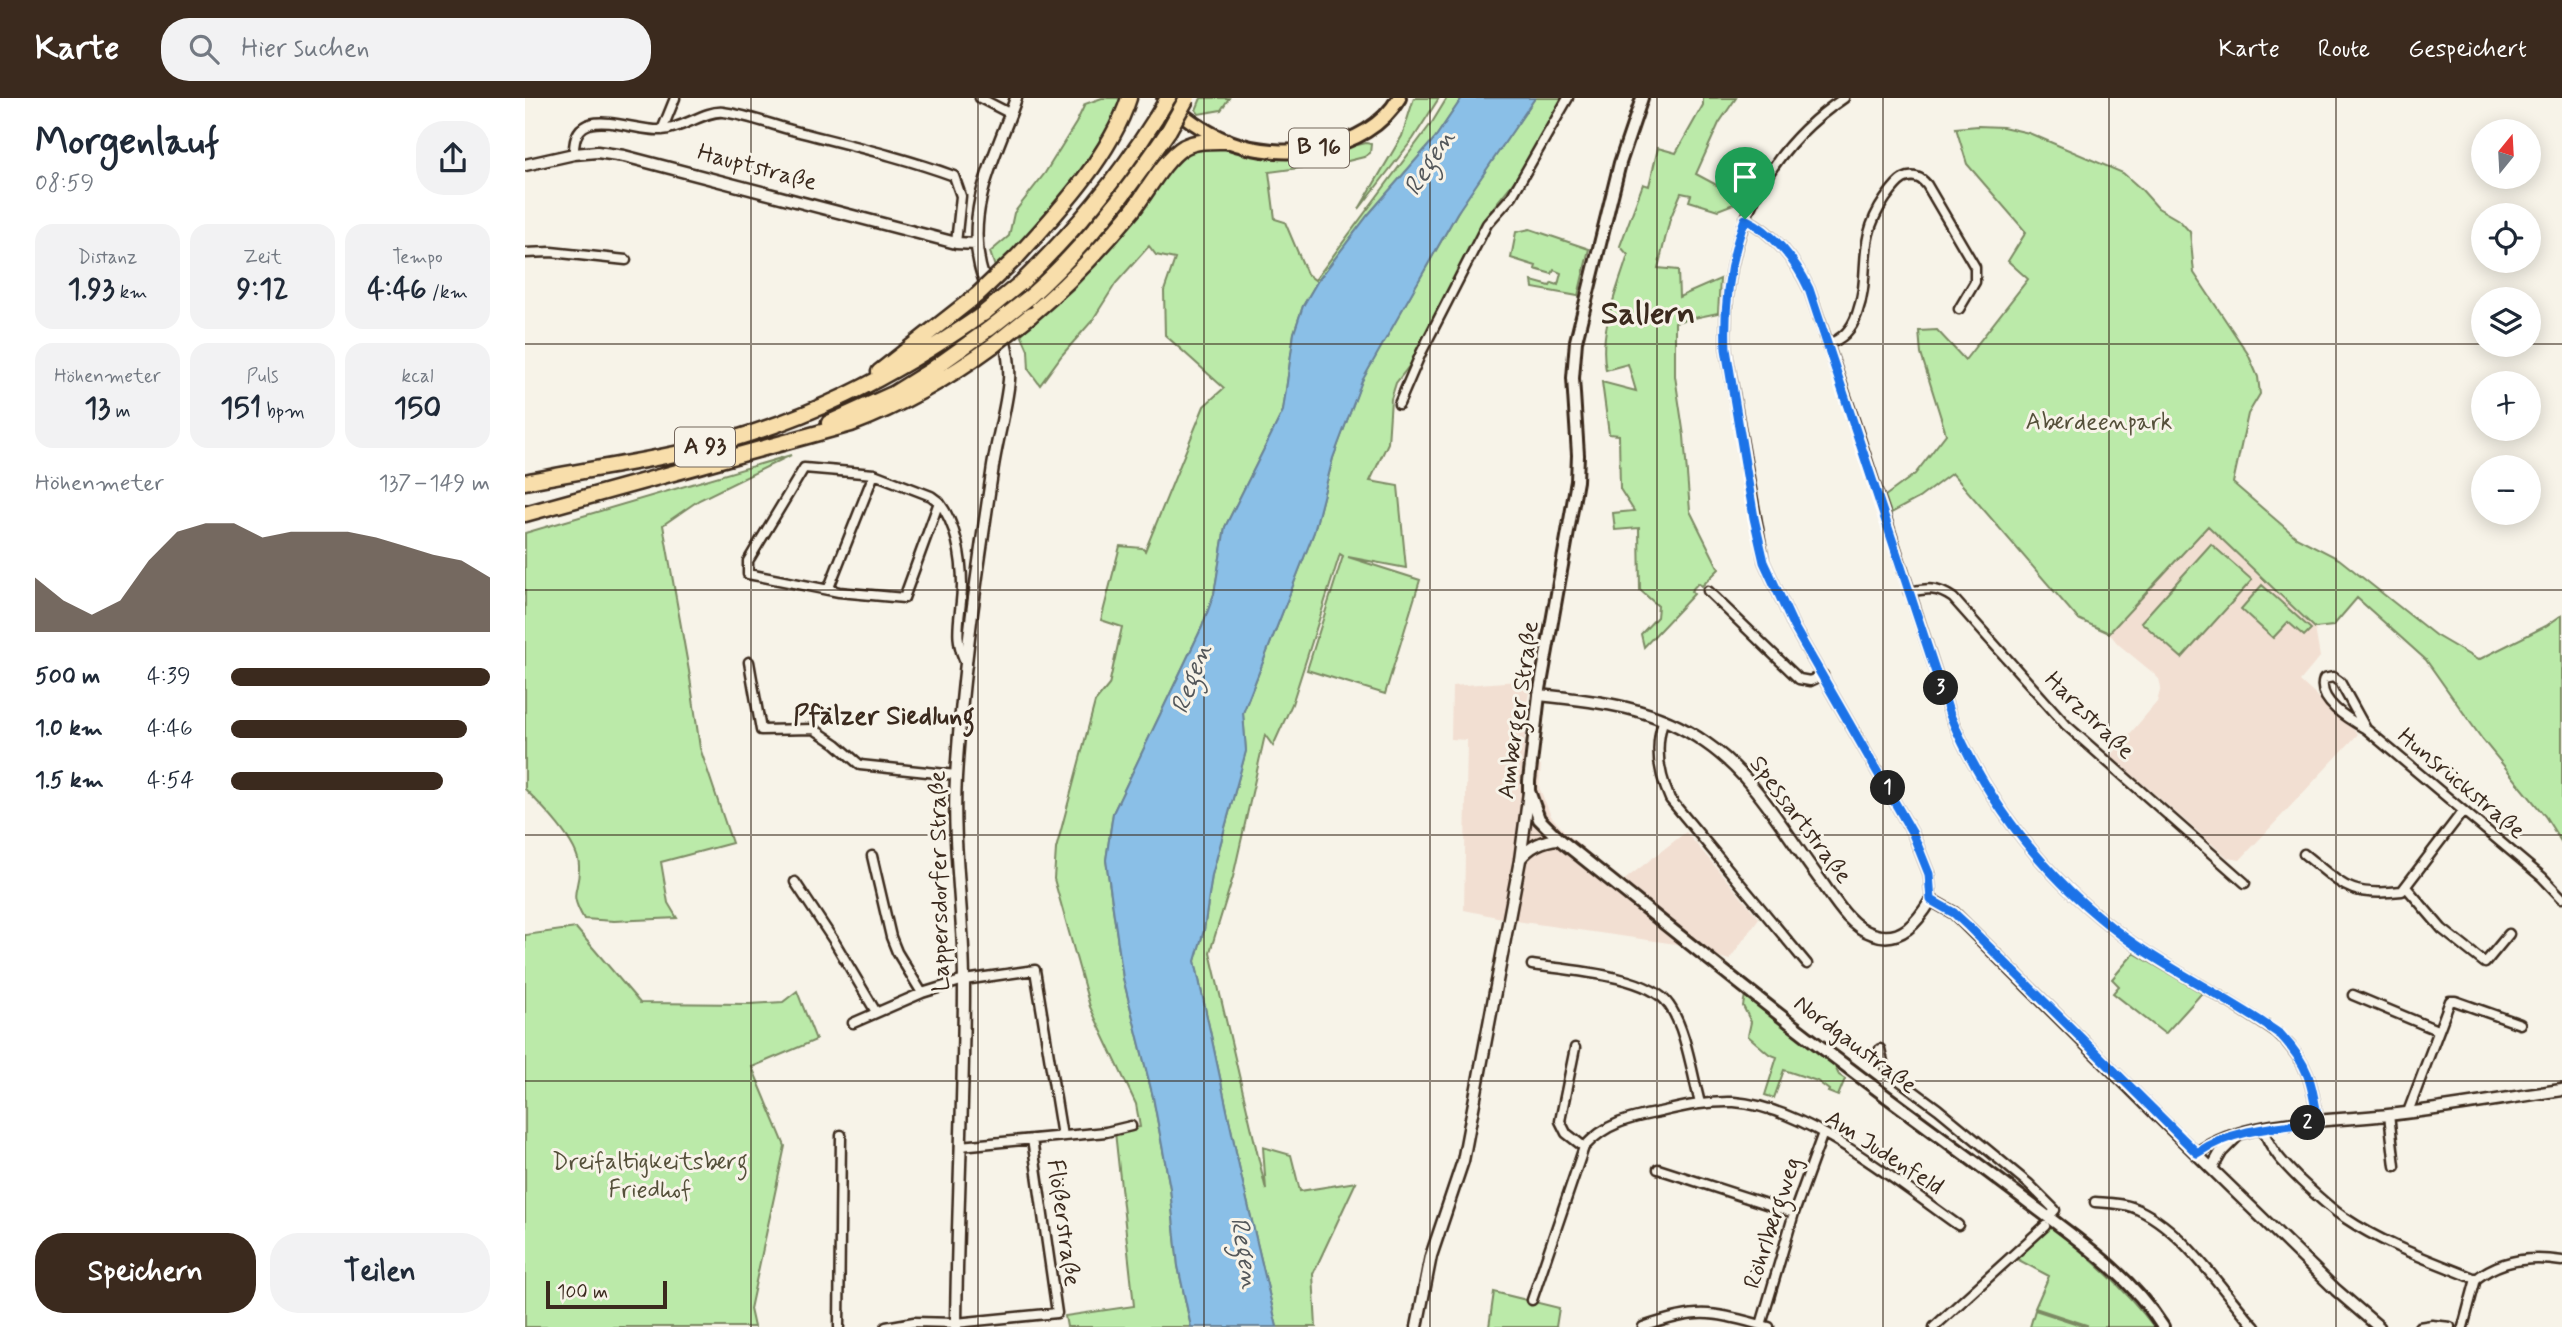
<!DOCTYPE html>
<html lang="de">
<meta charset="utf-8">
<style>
body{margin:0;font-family:Mynerve,sans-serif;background:#f2f2f3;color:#1f2937;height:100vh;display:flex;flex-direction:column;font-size:26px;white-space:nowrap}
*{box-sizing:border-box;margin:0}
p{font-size:23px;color:#747a83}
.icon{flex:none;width:38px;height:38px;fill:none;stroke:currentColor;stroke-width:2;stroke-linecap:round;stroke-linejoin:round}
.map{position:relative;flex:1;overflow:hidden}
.details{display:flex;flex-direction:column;background:#fff;width:525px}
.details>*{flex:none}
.needle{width:46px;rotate:18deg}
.tools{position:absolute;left:1946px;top:21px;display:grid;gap:14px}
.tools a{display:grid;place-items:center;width:70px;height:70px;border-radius:50%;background:#fff;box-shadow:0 4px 18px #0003;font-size:35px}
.scale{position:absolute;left:21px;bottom:18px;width:121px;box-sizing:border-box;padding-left:7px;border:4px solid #3b2a1e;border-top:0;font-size:19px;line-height:24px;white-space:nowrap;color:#3b2a1e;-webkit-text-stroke:5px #f7f3e8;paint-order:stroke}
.pin{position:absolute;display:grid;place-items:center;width:60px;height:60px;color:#fff;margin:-72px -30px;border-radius:50% 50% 50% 0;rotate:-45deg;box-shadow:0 0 7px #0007}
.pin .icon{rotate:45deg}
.km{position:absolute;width:35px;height:35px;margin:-18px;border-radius:50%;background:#222;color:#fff;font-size:19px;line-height:35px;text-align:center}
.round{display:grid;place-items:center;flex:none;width:74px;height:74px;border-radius:28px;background:#f2f2f3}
.overview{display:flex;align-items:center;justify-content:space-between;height:119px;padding:0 35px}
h1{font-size:38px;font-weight:700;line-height:52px}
.stats{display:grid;grid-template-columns:repeat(3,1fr);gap:10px;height:119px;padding:7px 35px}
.stats div{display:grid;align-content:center;border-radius:18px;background:#f2f2f3;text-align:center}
.stats b{font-size:30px;font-weight:700}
.stats small{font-size:19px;font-weight:400}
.stats p{font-size:19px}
.chart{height:196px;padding:14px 35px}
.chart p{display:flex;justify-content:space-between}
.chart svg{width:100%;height:126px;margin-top:7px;fill:#3b2a1e;opacity:.7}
.action{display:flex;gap:14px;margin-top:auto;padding:14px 35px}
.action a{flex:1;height:80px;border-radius:28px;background:#3b2a1e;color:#fff;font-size:28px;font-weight:700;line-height:80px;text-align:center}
.action a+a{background:#f2f2f3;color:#1f2937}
ul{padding:0 35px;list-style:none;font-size:23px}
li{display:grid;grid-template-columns:112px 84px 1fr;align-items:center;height:52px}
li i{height:18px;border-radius:9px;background:#3b2a1e}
header{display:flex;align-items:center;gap:42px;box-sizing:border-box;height:98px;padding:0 35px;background:#3b2a1e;color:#fff}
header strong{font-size:33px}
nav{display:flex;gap:38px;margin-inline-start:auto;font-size:24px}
.search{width:490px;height:63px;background:#f2f2f3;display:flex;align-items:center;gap:18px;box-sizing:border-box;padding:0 24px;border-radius:28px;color:#747a83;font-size:26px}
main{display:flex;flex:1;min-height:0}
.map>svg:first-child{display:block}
.built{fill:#f2dfd2}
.green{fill:#bbeaa9;stroke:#7b8a64;stroke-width:2}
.water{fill:#8abfe7;stroke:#6a8397;stroke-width:2}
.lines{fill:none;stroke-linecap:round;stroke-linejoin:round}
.minor-casing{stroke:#3b2a1e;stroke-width:13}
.tertiary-casing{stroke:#3b2a1e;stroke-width:15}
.secondary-casing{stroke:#3b2a1e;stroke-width:16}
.trunk-casing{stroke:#3b2a1e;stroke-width:18}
.motorway-casing{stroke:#3b2a1e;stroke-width:19}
.minor{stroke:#f7f3e8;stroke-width:8}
.tertiary{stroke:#f7f3e8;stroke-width:10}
.secondary{stroke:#f7f3e8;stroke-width:10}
.trunk{stroke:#f8deab;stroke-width:12}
.motorway{stroke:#f8deab;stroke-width:14}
.motorway-bridge-casing{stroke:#3b2a1e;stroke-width:19;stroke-linecap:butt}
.motorway-bridge{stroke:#f8deab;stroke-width:14}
.route-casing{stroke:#fff;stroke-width:14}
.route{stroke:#1a73e8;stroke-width:9}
.grid{fill:none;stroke:#3b2a1e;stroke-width:2;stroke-opacity:0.55}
.labels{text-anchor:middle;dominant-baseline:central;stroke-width:6;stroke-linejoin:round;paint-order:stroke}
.shield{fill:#f7f3e8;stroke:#73665b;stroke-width:2}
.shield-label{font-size:23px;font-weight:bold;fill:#3b2a1e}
.street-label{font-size:24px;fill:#3b2a1e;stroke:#f7f3e8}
.park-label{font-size:24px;fill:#55503a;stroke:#f7f3e8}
.water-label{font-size:26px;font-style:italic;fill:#53575a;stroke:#f7f3e8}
.neighbourhood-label{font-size:26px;font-weight:bold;fill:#3b2a1e;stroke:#f7f3e8}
.district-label{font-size:32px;font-weight:bold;fill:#3b2a1e;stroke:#f7f3e8}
</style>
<header>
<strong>Karte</strong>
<div class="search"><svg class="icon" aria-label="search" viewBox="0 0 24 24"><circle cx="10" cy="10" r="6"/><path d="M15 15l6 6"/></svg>Hier suchen</div>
<nav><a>Karte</a><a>Route</a><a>Gespeichert</a></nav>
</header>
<main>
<section class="details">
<div class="overview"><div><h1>Morgenlauf</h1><p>08:59</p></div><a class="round"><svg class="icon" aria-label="share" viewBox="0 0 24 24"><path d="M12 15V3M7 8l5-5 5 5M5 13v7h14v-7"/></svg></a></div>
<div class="stats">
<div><p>Distanz</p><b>1.93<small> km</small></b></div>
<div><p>Zeit</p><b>9:12</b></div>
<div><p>Tempo</p><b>4:46<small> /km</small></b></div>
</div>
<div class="stats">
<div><p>Höhenmeter</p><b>13<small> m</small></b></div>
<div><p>Puls</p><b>151<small> bpm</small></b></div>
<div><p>kcal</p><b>150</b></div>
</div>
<div class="chart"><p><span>Höhenmeter</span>137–149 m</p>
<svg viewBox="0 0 160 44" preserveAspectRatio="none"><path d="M0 44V25L10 33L20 38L30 33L40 19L50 9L60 6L70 6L80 11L90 9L100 9L110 9L120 11L130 14L140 17L150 19L160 25V44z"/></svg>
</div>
<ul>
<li><b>500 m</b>4:39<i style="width:100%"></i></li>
<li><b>1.0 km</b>4:46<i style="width:91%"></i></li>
<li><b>1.5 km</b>4:54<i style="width:82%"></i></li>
</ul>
<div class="action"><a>Speichern</a><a>Teilen</a></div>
</section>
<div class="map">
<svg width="2037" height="1229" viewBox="0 0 2037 1229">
<rect width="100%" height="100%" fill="#f7f3e8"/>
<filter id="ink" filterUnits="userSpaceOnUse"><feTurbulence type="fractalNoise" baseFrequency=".0143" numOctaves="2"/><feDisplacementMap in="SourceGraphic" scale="14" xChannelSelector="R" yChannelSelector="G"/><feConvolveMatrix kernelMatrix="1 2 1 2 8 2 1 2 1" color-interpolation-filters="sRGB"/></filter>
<g filter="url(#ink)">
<path class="built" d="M1683,428l107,102 5,29 -20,24 58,53 -118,126 -12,-2 -117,-102 46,-54 4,-15 -2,-8 -7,-7 -34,-28 -9,-11z
M1006,582l-5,29 -2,49 17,7 -2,22 12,29 15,17 57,48 63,-49 73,86 -30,42 -53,-16 -160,-23 -52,-11 3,-170 -16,-1 1,-53z"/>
<path class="green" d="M577,0h21c-31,66 -77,119 -127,172l-6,-18 19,-16 5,-23 31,-40 31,-50 9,-19z
M676,0h28l-8,12 -22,4 -3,-4z
M889,0h25l-26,41 -54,70 43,-73z
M922,0h15l-27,40 -67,77 -51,67 -14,24 -9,27 -11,78 -58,116 -11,67 -12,33 -89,186 -7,47 17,118 30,119 17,91 8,78 13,61h-124l-2,-11 69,-10 -19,-174 25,-5 -4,-23 -46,-97 -36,-128 2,-30 39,-147 14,-17 13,-58 -21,-7 19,-74 22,2 3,3 59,-145 20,-18 -59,-53 -1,-44 11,-32 -19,-4 -7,-9 -33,37 -24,38 -30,34 -22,30 -11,-15 -1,-20 -7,-16 53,-46 31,-35 75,-98 29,-9 40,8h70l47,-11 5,1 -1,9 -6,4 -20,5 -75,10 6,47 10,3 22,52 8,6 118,-159z
M1010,0h29l-48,81 -32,40 -71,142 -17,22 -5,16 -3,44 -18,38 28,5 8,82 -58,-11 72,23 -35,114 -78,-24 36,-114 -3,-2 -48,150 -19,42 -8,-11 -32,142 -23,75 56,238 -3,-43 28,8 9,36 56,-9 -43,92 3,53h-39l-36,-152 -46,-214 9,-31 8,-55 34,-124 -3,-38 71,-181 19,-74 29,-78 98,-172z
M1178,0h33l-17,25 -23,51 43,23 -3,6 -18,7 -29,-9 2,-6 -10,-2 -11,26 -12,49 20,2 1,27 41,-18 -2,34 -43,9v54l9,60 6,75 29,58 -17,17 -4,-3 -7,8 3,3 -50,53 -3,-13 16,-17 1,-11 -18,-16 -1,-62 -24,2 -2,-17 21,-2 -14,-22 -1,-54 -10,-1 -7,-52 34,9 -8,-27 -22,6c-8,-38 11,-79 22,-115l-8,-9 23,-62 6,2 9,-38 18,5 27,-48z
M1453,28l25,1 26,6 94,40 19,17 16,18 22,13 10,11 4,41 54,81 10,23 2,17 -12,20 -15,69 63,54 43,22 96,76 43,25 68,-34 16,-11v228l-17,-27 -63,-77 -56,-79 -69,-62 -24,28 -18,2 -107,-102 -99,107 -31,-14 -126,-146 -33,25 -28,15 -6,-17 30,-22 31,-40 -25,-80 -2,-23 18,-1 28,30 63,-81 -20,-18 18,-29 -59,-68 -11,-36z
M1005,131l59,20 -11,47 -45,-8 -1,-7 18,5 2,-3 6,2 3,-12 -7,-3 -2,4 -17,-5 1,-3 -25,-8 5,-26z
M266,357l-92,45 -36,25 26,146 11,77 32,95 -71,19 7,41 9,15 -63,3 -30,-2c-17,-29 -4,-26 -5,-53 0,-23 -38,-61 -54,-77v-256z
M1686,446l41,36 -70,78 -41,-36z
M1737,487l49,44 -7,7 -16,-14 -15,16 -32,-29z
M51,830l64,75 109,1 34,-2 14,-11 19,49 -64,27 33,79 -35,163 4,18h-229v-392z
M1609,855l68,40 -37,41 -52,-41 6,-7 -7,-7z
M1220,897l89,70 5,10 6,4 -7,17 -10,-4 1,-2 -12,-9 -33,-11 -10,28 -9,-3 12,-38 -8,-3 -21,-18 3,-14 -8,-16z
M1524,1127c39,31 75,62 105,102h-68l1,-2 -52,-17 14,-32 -34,-18z
M969,1194l65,16 -3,19h-67z
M1510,1212l49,16 -1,1h-53z"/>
<path class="water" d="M937,0h73l-78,115 -95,168 -29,77 -19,74 -71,181 3,38 -34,124 -8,55 -9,31 46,214 36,152h-86l-13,-61 -8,-78 -17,-91 -30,-119 -17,-118 7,-47 89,-186 12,-33 11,-67 58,-116 11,-78 9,-27 14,-24 51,-67 67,-77z"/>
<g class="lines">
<g class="minor-casing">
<path id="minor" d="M455,0l31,16
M1319,0c-88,59 -122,149 -118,251l38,213 30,65 119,207 16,40 2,26
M137,32l13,-32
M49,56c-2,-54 56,-22 88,-24 20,-1 44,-20 61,-18 24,3 49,13 72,19 54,14 107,26 159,45l7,20 -5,47
M1220,121c28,13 51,42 64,70l45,131 96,295c38,90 98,166 177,224 49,35 105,61 154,97 28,29 31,47 37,86
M0,155l26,-1 75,8
M1303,246c15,-5 24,-15 29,-30 15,-42 -2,-72 28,-115 5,-7 11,-16 18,-20 10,-5 18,-2 24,6l48,82v15l-16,27
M874,306l22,-51 66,-129 25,-28 56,-98
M414,404l-8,-6 -57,-22 -70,-6 -56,93v13l91,18 65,6 35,-96c17,22 23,55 23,83 0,29 -11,53 5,80
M303,492l46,-116
M1183,493l91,88 11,2 13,-6
M1384,494c18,-4 28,-5 44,6l113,127 179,158
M224,564l12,68 53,-1 22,15 24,21 96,10
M1139,621c-10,27 -5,55 6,80l137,165
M1841,631l-26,-47 -7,-5 -9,2c-8,22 26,41 42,50l176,148 20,21
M1779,756c40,32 44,43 98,37l61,-80
M347,758l19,81 6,15 25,41
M270,784l39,59 42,71
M1881,789l36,42 43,34 24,-29
M1007,867c36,5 117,10 137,40 17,24 23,69 31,98
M1828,897l84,35
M328,925l69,-30 42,-13 71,-10 27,166
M1050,950l-15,73 6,12 18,14
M1355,951l3,13 5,10 50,37 91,75 26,26 -6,7
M1883,1014l42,-111h5l65,23
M1864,1017l6,51
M1738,1030c6,21 22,37 37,52 14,13 28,27 45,38 40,27 87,43 131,61
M435,1048l146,-14 25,-6
M1133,1071l136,44
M1570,1104c12,1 25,1 37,5 49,18 89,83 123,120
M1951,1181c25,-20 55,-23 86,-18
M1007,1202l52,-153c22,-24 46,-29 76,-35 25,-6 49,-11 74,-10 74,5 164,81 224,123
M1236,1227l33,-112 29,-80
M314,1229l2,-192
M361,1229l28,-5 42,1 101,-10 -25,-174
M1118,1229c58,-20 68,-15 126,0
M1409,1229l111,-101
M1894,1229l13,-2 18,2
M1938,1229l13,-48"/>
</g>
<g class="tertiary-casing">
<path id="tertiary" d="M0,67l49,-11 23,-2 27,4 332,87 20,1
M1014,597c59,6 117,12 167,48 48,33 78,88 112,134 15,20 30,49 55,57 28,10 45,-13 58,-34l23,13 218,217 164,160 43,37
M995,761c10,-13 24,-19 39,-20
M1672,1055c51,-35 130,-31 191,-38 58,-6 116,-17 174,-25
M1687,1070l9,-16 16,-16
M431,1229c1,-115 8,-229 8,-344 0,-69 -12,-137 -8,-206 6,-102 21,-204 36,-304 4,-31 14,-62 17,-93 3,-38 -20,-78 -29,-114 -14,-61 17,-112 36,-168
M892,1229l14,-71 32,-95 57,-301 9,-68"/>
</g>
<g class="secondary-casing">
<path id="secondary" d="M1117,0l-22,65 -44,178 -3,37 5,77 -1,26 -38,214 -10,86v10l10,28 20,20c97,77 192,156 291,230 60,46 122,90 182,136 48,36 99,71 131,122"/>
</g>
<g class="trunk-casing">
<path id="trunk" d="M639,0c18,18 39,33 63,43 55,21 140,12 172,-43"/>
</g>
<g class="motorway-casing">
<path id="motorway" d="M491,160c41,-45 94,-101 113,-160
M497,184c53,-52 95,-102 134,-164
M502,201c56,-50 100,-107 142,-169
M506,217c37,-31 71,-67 102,-105 14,-18 32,-52 51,-63 13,-7 29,-6 43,-6
M354,274l98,-77
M304,325l64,-29 37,-23 59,-42
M0,384c57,-12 115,-19 172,-33 110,-28 194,-71 286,-135
M0,416l326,-90c53,-20 99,-47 144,-80"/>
</g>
<use href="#minor" class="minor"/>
<use href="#tertiary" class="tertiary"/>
<use href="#secondary" class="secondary"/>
<use href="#trunk" class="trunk"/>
<use href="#motorway" class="motorway"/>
<g class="motorway-bridge-casing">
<path id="motorway-bridge" d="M631,20l12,-20
M644,32l18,-32
M452,197l39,-37
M458,216l39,-32
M464,231l38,-30
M470,246l36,-29"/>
</g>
<use href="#motorway-bridge" class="motorway-bridge"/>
</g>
</g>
<g class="lines" filter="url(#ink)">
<g class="route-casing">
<path id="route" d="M1220,121c28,13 51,42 64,70l141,426c38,90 98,166 177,224 49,35 105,61 154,96 28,30 31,48 37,87 -42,5 -85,7 -121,31l-229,-227 -14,-13 -23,-13 -2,-26 -16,-40 -119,-207 -30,-65 -10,-44 -28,-169c-2,-46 3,-87 19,-130z"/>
</g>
<use href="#route" class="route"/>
</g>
<path class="grid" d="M226,0v1229M453,0v1229M679,0v1229M905,0v1229M1132,0v1229M1358,0v1229M1584,0v1229M1811,0v1229M0,246h1958M2004,246h33M0,492h2037M0,737h2037M0,983h2037"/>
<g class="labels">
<g class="shield">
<rect x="764" y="30.5" width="60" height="39" rx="5"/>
<rect x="150" y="329.5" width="60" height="39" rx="5"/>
</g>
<g class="shield-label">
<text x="794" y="50">B 16</text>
<text x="180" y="349">A 93</text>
</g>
<g class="street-label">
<text transform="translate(232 70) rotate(15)">Hauptstraße</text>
<text transform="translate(994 612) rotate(-82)">Amberger Straße</text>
<text transform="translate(1564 618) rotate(44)">Harzstraße</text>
<text transform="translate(1936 686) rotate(40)">Hunsrückstraße</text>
<text transform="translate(1275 722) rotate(53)">Spessartstraße</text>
<text transform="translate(415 783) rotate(-91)">Lappersdorfer Straße</text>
<text transform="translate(1330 947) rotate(37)">Nordgaustraße</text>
<text transform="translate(1359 1055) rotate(33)">Am Judenfeld</text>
<text transform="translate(538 1125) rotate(82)">Flößerstraße</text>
<text transform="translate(1248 1125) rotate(-72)">Röhrlbergweg</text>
</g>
<g class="park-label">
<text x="1574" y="324">Aberdeenpark</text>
<text x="125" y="1064">Dreifaltigkeitsberg<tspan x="125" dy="28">Friedhof</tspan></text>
</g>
<g class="water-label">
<text transform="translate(905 65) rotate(-58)">Regen</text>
<text transform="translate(667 581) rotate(-70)">Regen</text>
<text transform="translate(719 1155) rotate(80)">Regen</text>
</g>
<g class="neighbourhood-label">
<text x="359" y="619">Pfälzer Siedlung</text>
</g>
<g class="district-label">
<text x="1123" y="216">Sallern</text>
</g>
</g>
</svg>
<div class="tools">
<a><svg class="needle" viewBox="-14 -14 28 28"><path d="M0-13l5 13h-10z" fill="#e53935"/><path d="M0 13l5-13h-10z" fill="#747a83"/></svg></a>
<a><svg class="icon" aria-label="locate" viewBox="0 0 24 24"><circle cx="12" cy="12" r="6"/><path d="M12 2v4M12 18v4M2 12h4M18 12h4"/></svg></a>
<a><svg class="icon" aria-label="layers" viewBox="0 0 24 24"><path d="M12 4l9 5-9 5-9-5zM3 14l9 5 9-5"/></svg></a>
<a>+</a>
<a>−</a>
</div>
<div class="scale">100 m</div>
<div class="pin" style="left:1220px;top:121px;background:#1e9e55"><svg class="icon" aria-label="arrive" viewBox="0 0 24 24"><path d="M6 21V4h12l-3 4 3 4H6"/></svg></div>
<b class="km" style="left:1363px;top:690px">1</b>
<b class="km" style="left:1783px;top:1025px">2</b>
<b class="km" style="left:1416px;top:590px">3</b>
</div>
</main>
